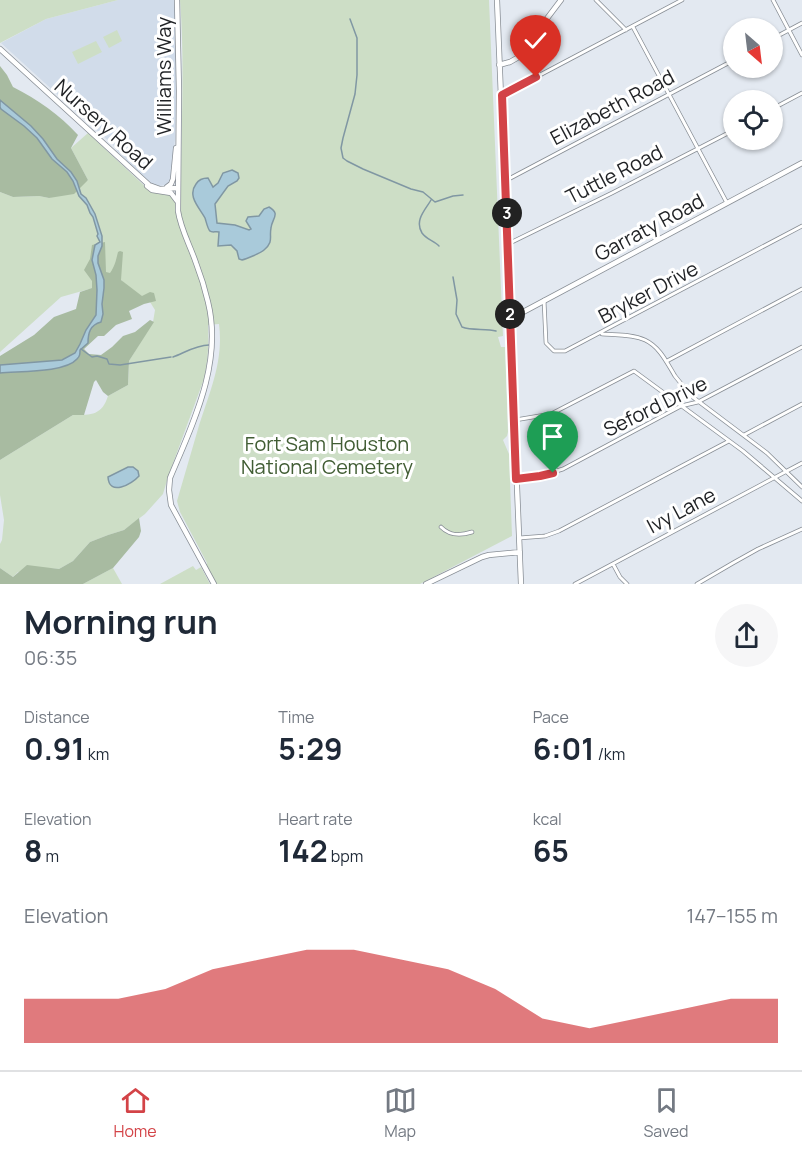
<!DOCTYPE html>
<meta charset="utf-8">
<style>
body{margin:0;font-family:Manrope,sans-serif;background:#f6f6f7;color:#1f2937;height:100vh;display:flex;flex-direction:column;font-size:22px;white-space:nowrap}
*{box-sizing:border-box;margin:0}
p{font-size:20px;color:#747a83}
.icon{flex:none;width:33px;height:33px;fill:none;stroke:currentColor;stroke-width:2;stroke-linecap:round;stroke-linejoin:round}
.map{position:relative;height:584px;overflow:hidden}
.drawer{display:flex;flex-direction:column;background:#fff;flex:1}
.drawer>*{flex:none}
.needle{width:39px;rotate:152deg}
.fabs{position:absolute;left:723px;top:18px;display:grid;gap:12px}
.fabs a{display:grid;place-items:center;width:60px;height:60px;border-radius:50%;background:#fff;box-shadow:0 2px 4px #0004;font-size:30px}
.pin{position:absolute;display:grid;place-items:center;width:51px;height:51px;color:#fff;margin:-62px -26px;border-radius:50% 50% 50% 0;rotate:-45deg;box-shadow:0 0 6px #0007}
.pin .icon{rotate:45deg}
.km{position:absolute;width:30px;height:30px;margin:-15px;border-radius:50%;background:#222;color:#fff;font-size:16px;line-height:30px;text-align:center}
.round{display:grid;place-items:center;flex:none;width:63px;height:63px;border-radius:32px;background:#f6f6f7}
.summary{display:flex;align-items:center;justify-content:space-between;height:102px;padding:0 24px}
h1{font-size:33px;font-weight:700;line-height:45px}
.metrics{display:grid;grid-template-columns:repeat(3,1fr);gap:9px;height:102px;padding:6px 24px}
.metrics div{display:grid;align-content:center}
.metrics b{font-size:30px;font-weight:700}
.metrics small{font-size:16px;font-weight:400}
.metrics p{font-size:16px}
.chart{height:168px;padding:12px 24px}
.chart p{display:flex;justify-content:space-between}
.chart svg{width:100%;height:108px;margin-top:6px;fill:#d34347;opacity:.7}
.menu{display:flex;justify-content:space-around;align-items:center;height:84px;border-top:2px solid #e0e1e3;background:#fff;font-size:16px;color:#747a83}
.menu a{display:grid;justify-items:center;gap:3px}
.menu .on{color:#d34347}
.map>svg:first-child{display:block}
.built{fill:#d1dcea}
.green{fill:#cddec6}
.forest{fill:#a8bba1}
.water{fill:#a9cada;stroke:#8097a3;stroke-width:1.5}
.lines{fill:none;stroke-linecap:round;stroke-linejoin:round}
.stream{stroke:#8097a3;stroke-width:1.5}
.street-casing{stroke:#888e95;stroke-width:4.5}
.secondary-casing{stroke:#888e95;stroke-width:6}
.street{stroke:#fff;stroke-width:3}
.secondary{stroke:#fff;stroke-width:4.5}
.route-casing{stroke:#fff;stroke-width:12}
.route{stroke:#d34347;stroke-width:8}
.labels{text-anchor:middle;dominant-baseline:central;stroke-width:6;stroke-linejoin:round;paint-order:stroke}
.street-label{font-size:20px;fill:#1f2124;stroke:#fff}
.park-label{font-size:20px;fill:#415d34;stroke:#fff}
</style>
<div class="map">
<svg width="802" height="584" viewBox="0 0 802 584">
<rect width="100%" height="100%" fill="#e3e9f1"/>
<path class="built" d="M118,0h57l2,80 -2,60 -3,20v17l-2,5 -5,3 -5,1 -9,-2 -34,-33 -4,-6 -112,-102 45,-24z"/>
<path class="green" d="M0,0h118l-72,19 -46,24z
M180,0h309l14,336 -5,1 3,10h4l3,85 -1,4 -4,4 6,14 3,82 -92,48h-203l-11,-19 1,-2 -27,-51 -3,-11c7,-24 14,-48 21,-72 11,-36 26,-67 21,-105l-11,1c1,19 0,36 -4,54l-36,98 -5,17 -18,20 -21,16 -16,5 -18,7 -17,19 -14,8 -14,-1 -27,4 -5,5 -13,-9v-24l2,-4 2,-20 -4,-25v-35l73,-45c19,0 29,0 35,-19l20,-11 1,-24 24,-39 2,-12 -5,-8 -20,-13 -9,-9 -60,17 -61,55v-160l13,5 26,-1 10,2 39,-18 -17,-32 17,-15 62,58 20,4 11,-1c0,-64 4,-130 -1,-194z
M117,30l5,11 -13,7 -6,-11z
M96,41l6,11 -24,12 -6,-12z
M193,566l3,4 5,-3 9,17h-50z
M113,568l9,16h-39z"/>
<path class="forest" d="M0,66l7,9 6,12c24,12 47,28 65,48l-7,13 17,32 -14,14 -25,4 -10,-2 -26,1 -13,-5z
M105,242l1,30 4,1c5,-7 6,-13 8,-21l2,-1 3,1 -2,28 21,16 8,-4 4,1 2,8 -12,3 -15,7 3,8 -16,6 -12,11h-6l-14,13 5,5 12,1 11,-8 11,-11 12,-4 15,-12 4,2 -25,39 -1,24 -20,11 -5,-4 -7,-12 -2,2 -10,33h-11l-73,45v-104l34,-21 20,-18 22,-8 4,-17 12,-4v-7l-8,-11 6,-11 2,-14z
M139,518l2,13 -2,6 -26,31 -30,16h-83v-16l13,9 14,-12 32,4 14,-8 17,-19 18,-7 16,-5z"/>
<path class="water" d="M0,100l31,26 12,13 14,20 14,13 6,9 4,13 5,4 9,16 7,22v10l-4,10v7l6,17v8l-2,16 1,10 -2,8c-11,3 -13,11 -13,21l-8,7c0,4 0,6 -3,9 -12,14 -59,12 -77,14v-8l62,-5 13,-7 5,-9 6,-14 10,-15 1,-25 -1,-15 -4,-15 3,-15 5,-3 -3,-6 1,-2 -5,-17 -3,-4 -3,-8 -8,-9 -6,-15 -6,-9 -15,-13 -15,-21 -13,-12 -23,-17 -1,-2z
M232,170l6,3 1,5 -2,3 -9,5 -13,18 2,19 18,2 14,5 2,-1 -5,-8 2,-4 11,-1 5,-7 5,-2c12,7 3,11 2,21 -2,9 3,14 -7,22 -3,3 -18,9 -22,10l-3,-1 -2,-8 -6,-6 -13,1 1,-14c-3,-1 -7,1 -9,-1 -2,-1 -4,-10 -5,-13 -6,-11 -18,-22 -9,-34 3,-5 7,-6 12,-6l5,9 5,-4 5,-10z
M128,467h5l5,4 1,5c-7,8 -30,21 -31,1z"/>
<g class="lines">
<path class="stream" d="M350,19l7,19v37l-2,19 -12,44 -2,10 2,10 4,3 16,8 48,20 12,3 12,10 18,-6 10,-1
M431,200c-5,9 -17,20 -9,33 4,6 12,8 17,13
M453,277l4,23 -1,14 6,13c10,4 24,1 34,4
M81,349l11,8 5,-1 10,3 2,5 11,1 51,-8
M173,357c11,-4 23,-12 36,-12"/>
<g class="street-casing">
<path id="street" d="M596,0l30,30
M773,0l29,55
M633,27l94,176
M772,39l30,-16
M502,95l180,-95
M772,109l30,-16
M505,181l229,-121
M508,244l104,-51 122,-63
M544,300l2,43 8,8h11l237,-125
M602,334c14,1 30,0 43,6 15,7 22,23 30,36 6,8 12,15 19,22l73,55 35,34
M667,361l135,-72
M515,420l36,-6 83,-43 109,80 59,50
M744,435l58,-31
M517,479l23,-3 23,-7 118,-63 17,-4 104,-55
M441,527c9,9 19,9 31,5
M519,538l26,-2 14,-5 170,-90
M613,564l7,13 7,7
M575,584l227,-121
M697,584l36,-21 25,-14 44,-20"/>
</g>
<g class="secondary-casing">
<path id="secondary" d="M177,0l2,91 -1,120c3,19 12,34 18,52 5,13 9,26 12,39 15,61 -15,121 -38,176l-1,12 2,15 43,79
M497,0l24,584
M0,49l149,136 11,4 18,-1
M499,65l11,-3 7,-4 44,-58
M147,186l5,4 19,3 6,8
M167,187l4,-3 2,-5 3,-31
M510,319l292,-156
M426,584l56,-27 7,-2 31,-3"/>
</g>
<use href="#street" class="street"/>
<use href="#secondary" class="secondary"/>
</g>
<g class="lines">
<g class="route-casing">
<path id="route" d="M536,77l-34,18 14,384 24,-3 13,-3"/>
</g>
<use href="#route" class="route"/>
</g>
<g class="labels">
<g class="street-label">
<text transform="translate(163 76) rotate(-90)">Williams Way</text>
<text transform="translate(612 107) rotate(-28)">Elizabeth Road</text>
<text transform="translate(104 124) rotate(42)">Nursery Road</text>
<text transform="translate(614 174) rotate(-27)">Tuttle Road</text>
<text transform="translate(649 227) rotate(-28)">Garraty Road</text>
<text transform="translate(648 292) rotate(-28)">Bryker Drive</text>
<text transform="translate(655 406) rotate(-26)">Seford Drive</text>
<text transform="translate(681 510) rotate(-28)">Ivy Lane</text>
</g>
<g class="park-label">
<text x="327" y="443">Fort Sam Houston<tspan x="327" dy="23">National Cemetery</tspan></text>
</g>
</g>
</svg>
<div class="fabs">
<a><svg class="needle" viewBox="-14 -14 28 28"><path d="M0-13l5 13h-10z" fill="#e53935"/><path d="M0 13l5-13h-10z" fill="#747a83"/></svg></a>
<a><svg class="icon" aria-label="locate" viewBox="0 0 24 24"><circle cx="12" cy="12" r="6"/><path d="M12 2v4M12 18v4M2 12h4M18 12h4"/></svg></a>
</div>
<div class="pin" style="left:553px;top:473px;background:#1e9e55"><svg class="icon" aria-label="arrive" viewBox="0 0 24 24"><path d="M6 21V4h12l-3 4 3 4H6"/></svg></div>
<div class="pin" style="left:536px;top:77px;background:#d93025"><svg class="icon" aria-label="check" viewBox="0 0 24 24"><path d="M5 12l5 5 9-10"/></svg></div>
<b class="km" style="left:510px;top:314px">2</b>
<b class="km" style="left:507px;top:213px">3</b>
</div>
<section class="drawer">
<div class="summary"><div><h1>Morning run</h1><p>06:35</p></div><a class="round"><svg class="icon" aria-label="share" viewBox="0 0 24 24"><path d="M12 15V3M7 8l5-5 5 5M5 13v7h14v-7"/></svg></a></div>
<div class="metrics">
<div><p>Distance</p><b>0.91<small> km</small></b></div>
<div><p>Time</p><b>5:29</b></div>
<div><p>Pace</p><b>6:01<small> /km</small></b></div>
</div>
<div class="metrics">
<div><p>Elevation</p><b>8<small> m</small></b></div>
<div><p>Heart rate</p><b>142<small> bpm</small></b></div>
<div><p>kcal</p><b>65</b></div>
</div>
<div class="chart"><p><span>Elevation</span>147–155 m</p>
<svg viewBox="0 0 160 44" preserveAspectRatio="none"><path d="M0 44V26L10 26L20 26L30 22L40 14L50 10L60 6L70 6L80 10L90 14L100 22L110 34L120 38L130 34L140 30L150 26L160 26V44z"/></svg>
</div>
</section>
<nav class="menu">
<a class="on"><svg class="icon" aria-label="home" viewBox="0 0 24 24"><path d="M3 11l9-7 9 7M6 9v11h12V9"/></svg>Home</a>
<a><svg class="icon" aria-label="map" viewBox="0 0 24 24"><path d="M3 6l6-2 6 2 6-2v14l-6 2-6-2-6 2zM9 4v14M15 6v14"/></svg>Map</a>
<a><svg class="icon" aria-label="saved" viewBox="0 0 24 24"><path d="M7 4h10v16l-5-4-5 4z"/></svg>Saved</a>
</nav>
